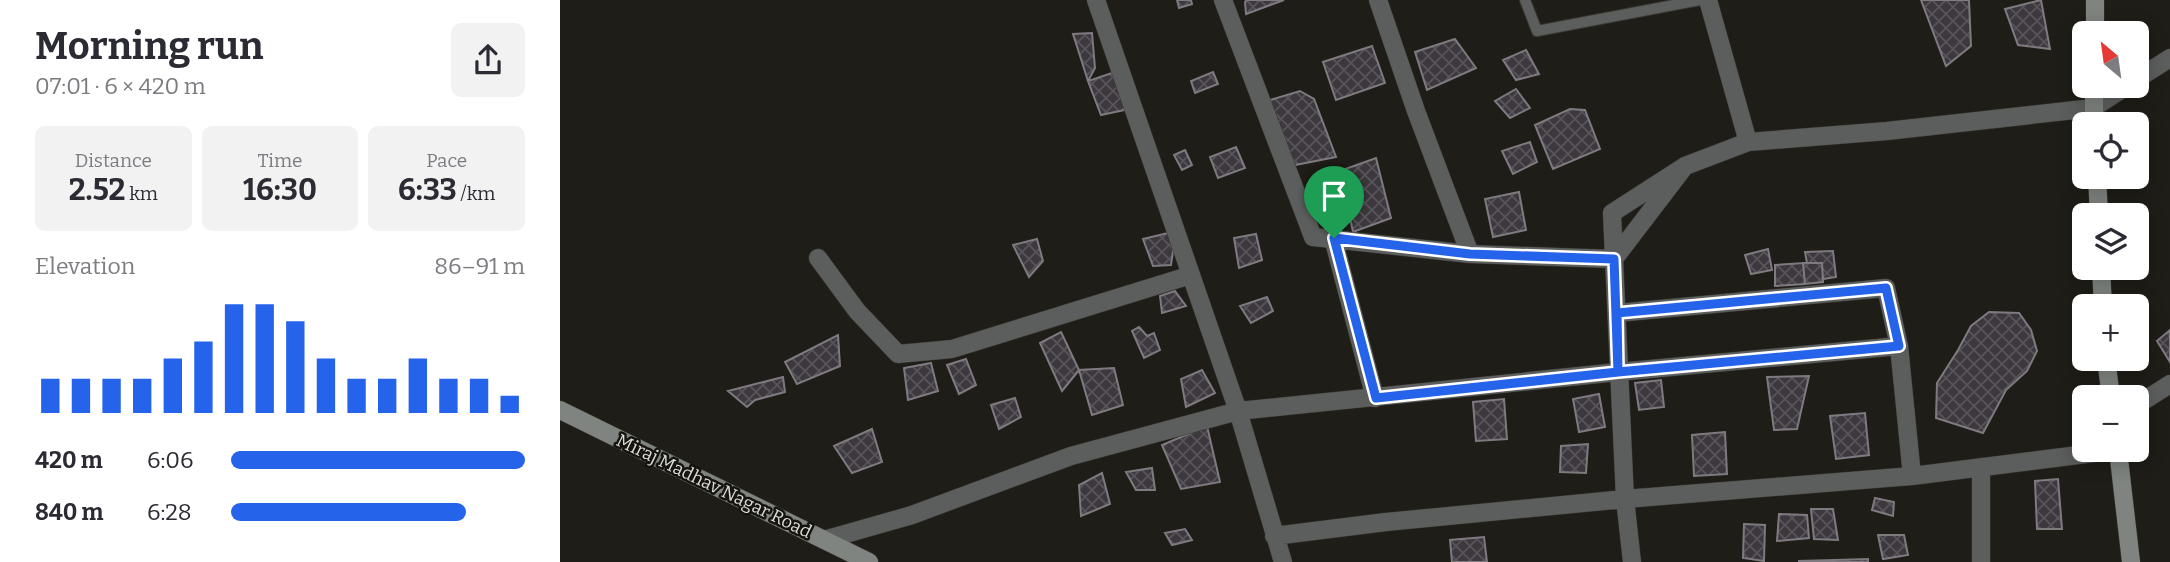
<!DOCTYPE html>
<meta charset="utf-8">
<style>
body{margin:0;font-family:Bitter,serif;background:#f2f2f3;color:#2b2b33;height:100vh;display:flex;flex-direction:column;font-size:26px;white-space:nowrap}
*{box-sizing:border-box;margin:0}
p{font-size:23px;color:#7c7c81}
.icon{flex:none;width:38px;height:38px;fill:none;stroke:currentColor;stroke-width:2;stroke-linecap:round;stroke-linejoin:round}
.map{position:relative;flex:1;overflow:hidden}
.panel{display:flex;flex-direction:column;background:#fff;width:560px}
.panel>*{flex:none}
.needle{width:46px;rotate:331deg}
.buttons{position:absolute;left:1512px;top:21px;display:grid;gap:14px}
.buttons a{display:grid;place-items:center;width:77px;height:77px;border-radius:10px;background:#fff;box-shadow:0 4px 18px #0003;font-size:35px}
.pin{position:absolute;display:grid;place-items:center;width:60px;height:60px;color:#fff;margin:-72px -30px;border-radius:50% 50% 50% 0;rotate:-45deg;box-shadow:0 0 7px #0007}
.pin .icon{rotate:45deg}
.round{display:grid;place-items:center;flex:none;width:74px;height:74px;border-radius:10px;background:#f2f2f3}
.summary{display:flex;align-items:center;justify-content:space-between;height:119px;padding:0 35px}
h1{font-size:38px;font-weight:700;line-height:52px}
.metrics{display:grid;grid-template-columns:repeat(3,1fr);gap:10px;height:119px;padding:7px 35px}
.metrics div{display:grid;align-content:center;border-radius:10px;background:#f2f2f3;text-align:center}
.metrics b{font-size:30px;font-weight:700}
.metrics small{font-size:19px;font-weight:400}
.metrics p{font-size:19px}
.chart{height:196px;padding:14px 35px}
.chart p{display:flex;justify-content:space-between}
.chart svg{width:100%;height:126px;margin-top:7px;stroke:#2563eb;stroke-width:6}
ul{padding:0 35px;list-style:none;font-size:23px}
li{display:grid;grid-template-columns:112px 84px 1fr;align-items:center;height:52px}
li i{height:18px;border-radius:9px;background:#2563eb}
main{display:flex;flex:1;min-height:0}
.map>svg:first-child{display:block}
.building{fill:url(#building-cross-hatch);stroke:#7f7980;stroke-width:2}
.lines{fill:none;stroke-linecap:round;stroke-linejoin:round}
.lane-casing{stroke:#393832;stroke-width:12}
.street-casing{stroke:#393832;stroke-width:19}
.secondary-casing{stroke:#393832;stroke-width:19}
.lane{stroke:#5b5e5c;stroke-width:10}
.street{stroke:#5b5e5c;stroke-width:18}
.secondary{stroke:#7f8480;stroke-width:18}
.route-casing{stroke:#fff;stroke-width:14}
.route{stroke:#2563eb;stroke-width:9}
.labels{text-anchor:middle;dominant-baseline:central;stroke-width:5;stroke-linejoin:round;paint-order:stroke}
.street-label{font-size:18px;fill:#dddcd8;stroke:#15140e}
</style>
<main>
<section class="panel">
<div class="summary"><div><h1>Morning run</h1><p>07:01 · 6 × 420 m</p></div><a class="round"><svg class="icon" aria-label="share" viewBox="0 0 24 24"><path d="M12 15V3M7 8l5-5 5 5M5 13v7h14v-7"/></svg></a></div>
<div class="metrics">
<div><p>Distance</p><b>2.52<small> km</small></b></div>
<div><p>Time</p><b>16:30</b></div>
<div><p>Pace</p><b>6:33<small> /km</small></b></div>
</div>
<div class="chart"><p><span>Elevation</span>86–91 m</p>
<svg viewBox="0 0 160 44" preserveAspectRatio="none"><path d="M5 44V32M15 44V32M25 44V32M35 44V32M45 44V25M55 44V19M65 44V6M75 44V6M85 44V12M95 44V25M105 44V32M115 44V32M125 44V25M135 44V32M145 44V32M155 44V38"/></svg>
</div>
<ul>
<li><b>420 m</b>6:06<i style="width:100%"></i></li>
<li><b>840 m</b>6:28<i style="width:80%"></i></li>
</ul>
</section>
<div class="map">
<svg width="1610" height="562" viewBox="0 0 1610 562">
<defs>
<pattern id="building-cross-hatch" width="8" height="8" patternUnits="userSpaceOnUse" patternTransform="scale(1.75)"><rect width="8" height="8" fill="#3d383e"/><path d="M0 0l8 8M0 8l8-8" fill="none" stroke="#595459"/></pattern>
</defs>
<rect width="100%" height="100%" fill="#1e1d17"/>
<path class="building" d="M617,0h14l1,4 -13,4z
M687,0h37l-38,14 -1,-12z
M1361,0h48l2,46 -25,20z
M1481,0l9,49 -32,-4 -13,-36z
M532,33l3,35 -7,13 -15,-47z
M895,39l21,29 -49,22 -12,-38z
M812,46l13,37 -49,17 -13,-38z
M966,50l13,24 -23,6 -13,-20z
M653,72l5,12 -23,9 -4,-12z
M552,73l17,36 -28,6 -13,-34z
M956,89l14,19 -20,10 -15,-17z
M740,91l14,8 22,58 -46,9 -20,-66z
M1010,109l15,1 15,39 -47,20 -18,-44z
M970,142l7,20 -24,12 -11,-23z
M676,147l9,21 -27,10 -8,-21z
M625,150l7,15 -10,5 -8,-15z
M816,158l15,60 -38,14 -13,-61z
M959,192l7,38 -33,7 -8,-38z
M616,231l-5,34 -18,1 -10,-27z
M696,234l6,26 -23,8 -5,-30z
M477,239l6,22 -14,16 -16,-32z
M1208,249l4,21 -21,4 -6,-19z
M1273,251l3,26 -13,2 -1,-16h-15l-2,-11z
M1243,263l2,21 -30,2v-21z
M1243,263h19l1,19 -18,2z
M615,291l11,15 -24,7 -2,-17z
M707,297l6,14 -22,12 -11,-17z
M1429,312l30,1 12,17 6,21 -10,20 -21,19 -23,43 -47,-15 1,-35 21,-33 13,-24z
M579,327l8,9 7,-3 6,17 -16,8 -12,-27z
M1610,330v32l-13,-21z
M501,332l18,38 -17,21 -22,-48z
M278,335l2,31 -43,18 -12,-22z
M406,359l10,26 -17,9 -12,-29z
M371,363l7,28 -30,9 -4,-32z
M554,368l9,37 -31,10 -13,-45z
M642,370l13,23 -29,14 -5,-28z
M1249,376l-12,53 -23,1 -7,-53z
M223,377l2,15 -30,8 -8,7 -19,-16z
M1101,380l3,27 -25,3 -4,-27z
M1039,394l6,33 -26,5 -6,-33z
M455,398l6,19 -22,12 -8,-24z
M944,399l3,40 -31,2 -3,-39z
M1305,413l4,42 -33,4 -6,-43z
M647,426l13,56 -39,7 -19,-44z
M312,429l10,33 -30,11 -18,-27z
M1165,432l2,42 -33,2 -2,-41z
M1028,444l-2,29 -26,-1 1,-26z
M592,468l3,22h-19l-10,-18z
M542,473l8,31 -29,12 -2,-31z
M1498,479l4,50h-25l-2,-48z
M1315,498l19,4 -1,14 -21,-6z
M1251,509h22l5,31 -24,-1z
M1219,514l28,1 2,23 -32,3z
M1184,524l21,1 -1,36 -21,-3z
M625,529l7,11 -20,5 -7,-12z
M1318,535h26l4,20 -25,4z
M924,537l3,25h-35l-2,-22z
M1308,559v3h-69v-1z"/>
<g class="lines">
<g class="lane-casing">
<path id="lane" d="M965,0l12,31 163,-31"/>
</g>
<g class="street-casing">
<path id="street" d="M536,0l142,411 380,-39 281,-26 13,130
M663,0l90,237 157,17
M818,0l38,111 54,143 144,5 11,240 7,63
M1148,0l40,142
M1577,79l33,-21
M1125,166l-71,93 -2,-46 73,-47 63,-24 139,-11 206,-23 34,-22
M773,238l42,160
M258,258l39,53 41,43 54,-5 239,-74
M1057,313l269,-25 13,58
M1577,405l33,-21
M1421,467v95
M714,536l112,-14 239,-23 287,-23 206,-26
M264,540l88,-25 159,-59 167,-45 45,151"/>
</g>
<g class="secondary-casing">
<path id="secondary" d="M1535,33v-33
M1534,86v38
M1537,177l2,38
M1541,268l2,38
M1546,359l5,38
M0,410l309,152
M1558,450l13,112"/>
</g>
<use href="#lane" class="lane"/>
<use href="#street" class="street"/>
<use href="#secondary" class="secondary"/>
</g>
<g class="lines">
<g class="route-casing">
<path id="route" d="M774,238l42,160 242,-26 -1,-59 269,-25 13,58 -281,26 -4,-113 -144,-5 -136,-16"/>
</g>
<use href="#route" class="route"/>
</g>
<g class="labels">
<g class="street-label">
<text transform="translate(154 486) rotate(26)">Miraj Madhav Nagar Road</text>
</g>
</g>
</svg>
<div class="buttons">
<a><svg class="needle" viewBox="-14 -14 28 28"><path d="M0-13l5 13h-10z" fill="#e53935"/><path d="M0 13l5-13h-10z" fill="#7c7c81"/></svg></a>
<a><svg class="icon" aria-label="locate" viewBox="0 0 24 24"><circle cx="12" cy="12" r="6"/><path d="M12 2v4M12 18v4M2 12h4M18 12h4"/></svg></a>
<a><svg class="icon" aria-label="layers" viewBox="0 0 24 24"><path d="M12 4l9 5-9 5-9-5zM3 14l9 5 9-5"/></svg></a>
<a>+</a>
<a>−</a>
</div>
<div class="pin" style="left:774px;top:238px;background:#1e9e55"><svg class="icon" aria-label="arrive" viewBox="0 0 24 24"><path d="M6 21V4h12l-3 4 3 4H6"/></svg></div>
</div>
</main>
